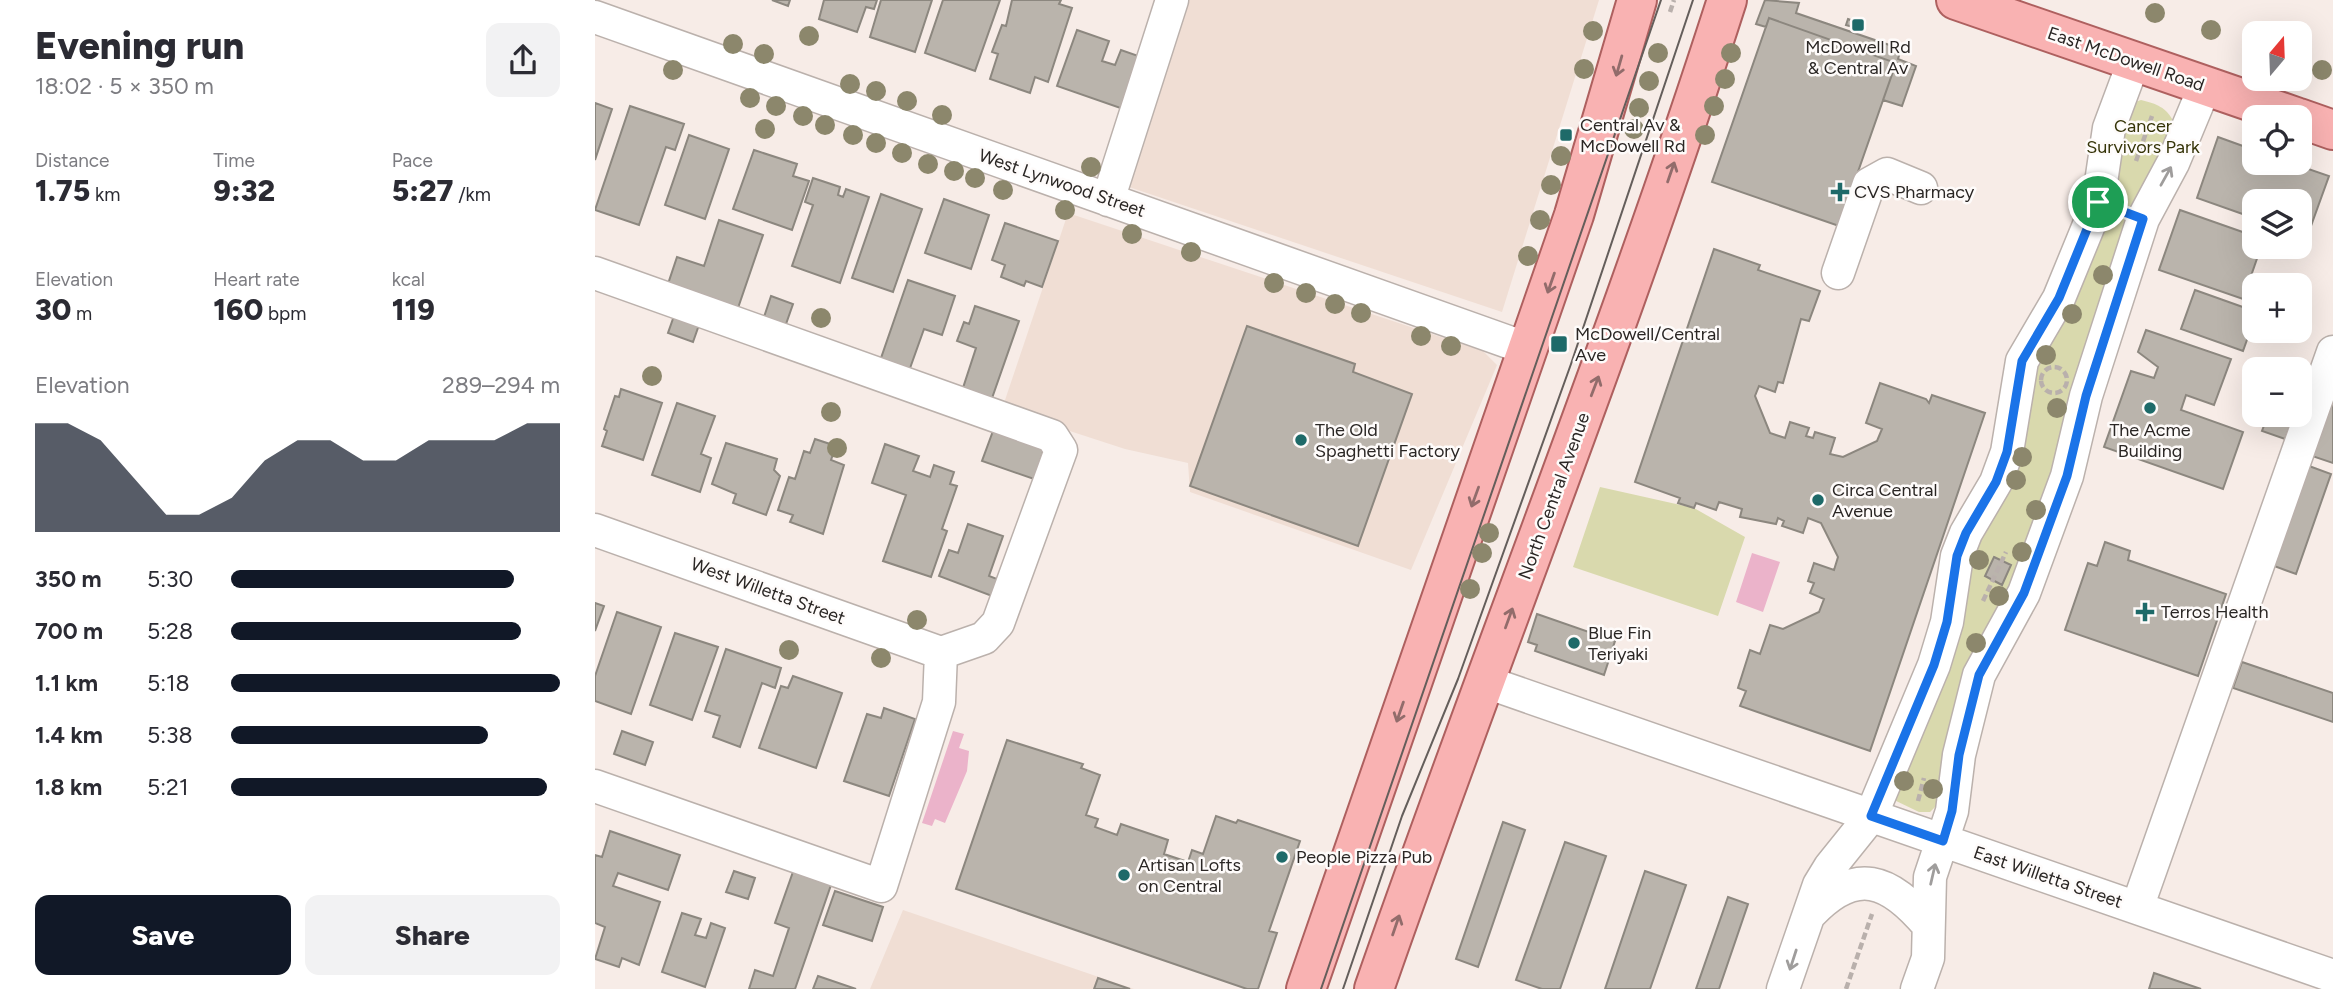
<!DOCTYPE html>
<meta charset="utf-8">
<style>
body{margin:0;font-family:Figtree,sans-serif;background:#f2f2f3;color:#2b2b33;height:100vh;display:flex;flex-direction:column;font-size:26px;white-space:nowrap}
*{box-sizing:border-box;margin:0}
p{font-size:23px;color:#7c7c81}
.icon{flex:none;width:38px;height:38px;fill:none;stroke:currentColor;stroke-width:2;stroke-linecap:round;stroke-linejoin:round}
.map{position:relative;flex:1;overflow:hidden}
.details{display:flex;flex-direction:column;background:#fff;width:595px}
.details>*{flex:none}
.needle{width:46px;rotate:19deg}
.fabs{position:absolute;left:1647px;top:21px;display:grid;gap:14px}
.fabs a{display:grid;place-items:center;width:70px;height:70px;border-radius:14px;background:#fff;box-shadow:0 7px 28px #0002;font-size:35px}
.pin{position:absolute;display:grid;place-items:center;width:60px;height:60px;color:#fff;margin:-30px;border:4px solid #fff;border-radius:50%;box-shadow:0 2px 7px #0007}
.round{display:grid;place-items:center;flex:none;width:74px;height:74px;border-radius:14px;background:#f2f2f3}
.summary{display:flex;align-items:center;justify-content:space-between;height:119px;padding:0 35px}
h1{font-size:38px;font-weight:800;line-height:52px}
.stats{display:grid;grid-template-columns:repeat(3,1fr);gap:10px;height:119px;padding:7px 35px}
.stats div{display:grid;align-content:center}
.stats b{font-size:30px;font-weight:800}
.stats small{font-size:19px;font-weight:400}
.stats p{font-size:19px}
.chart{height:196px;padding:14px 35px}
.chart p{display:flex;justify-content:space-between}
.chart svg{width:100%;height:126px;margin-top:7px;fill:#111827;opacity:.7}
.primary-button{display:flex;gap:14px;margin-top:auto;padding:14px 35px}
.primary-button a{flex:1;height:80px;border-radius:14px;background:#111827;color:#fff;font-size:28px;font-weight:800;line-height:80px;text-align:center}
.primary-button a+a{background:#f2f2f3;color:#2b2b33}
ul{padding:0 35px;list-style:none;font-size:23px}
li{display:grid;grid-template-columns:112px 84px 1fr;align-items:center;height:52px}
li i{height:18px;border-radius:9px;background:#111827}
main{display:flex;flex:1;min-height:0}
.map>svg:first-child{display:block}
.built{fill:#f0ded4}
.green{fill:#d9d9ad}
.water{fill:#ebb3ca}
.building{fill:#bab4ac;stroke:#8c877f;stroke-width:2}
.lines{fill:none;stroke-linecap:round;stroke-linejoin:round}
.minor-casing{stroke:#bbb1ac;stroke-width:35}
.major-casing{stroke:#ae605f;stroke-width:42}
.path{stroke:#b9b0ac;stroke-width:4.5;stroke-dasharray:7 3.5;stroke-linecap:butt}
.minor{stroke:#fff;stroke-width:32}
.major{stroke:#f9b2b2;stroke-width:38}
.tram{stroke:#645e5b;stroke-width:2}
.tree{fill:#8c876c}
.oneway{stroke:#926c6b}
.oneway2{stroke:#9f9d9c}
.route-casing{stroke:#fff;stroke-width:14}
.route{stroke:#1a73e8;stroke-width:9}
.poi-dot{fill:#1e6a69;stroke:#fefbfa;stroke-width:2.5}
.labels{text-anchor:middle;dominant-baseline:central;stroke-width:5;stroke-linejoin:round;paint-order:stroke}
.poi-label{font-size:18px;fill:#2a2624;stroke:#fefbfa;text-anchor:start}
.street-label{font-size:18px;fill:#2a2624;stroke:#fefbfa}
.park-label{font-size:18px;fill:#353408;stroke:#fefbfa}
</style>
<main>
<section class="details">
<div class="summary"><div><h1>Evening run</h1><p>18:02 · 5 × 350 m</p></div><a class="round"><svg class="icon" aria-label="share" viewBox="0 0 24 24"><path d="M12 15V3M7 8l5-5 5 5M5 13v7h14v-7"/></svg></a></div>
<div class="stats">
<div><p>Distance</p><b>1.75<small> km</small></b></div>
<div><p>Time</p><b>9:32</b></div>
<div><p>Pace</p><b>5:27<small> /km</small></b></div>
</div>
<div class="stats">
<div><p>Elevation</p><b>30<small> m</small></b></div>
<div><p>Heart rate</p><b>160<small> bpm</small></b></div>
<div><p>kcal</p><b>119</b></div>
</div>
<div class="chart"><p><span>Elevation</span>289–294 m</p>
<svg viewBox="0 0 160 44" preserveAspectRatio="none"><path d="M0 44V6L10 6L20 12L30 25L40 38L50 38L60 32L70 19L80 12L90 12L100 19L110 19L120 12L130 12L140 12L150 6L160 6V44z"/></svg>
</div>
<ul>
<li><b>350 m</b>5:30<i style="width:86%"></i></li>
<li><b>700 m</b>5:28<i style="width:88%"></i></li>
<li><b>1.1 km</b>5:18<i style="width:100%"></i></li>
<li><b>1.4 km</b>5:38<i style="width:78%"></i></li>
<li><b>1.8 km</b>5:21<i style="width:96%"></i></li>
</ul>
<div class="primary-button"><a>Save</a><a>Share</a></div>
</section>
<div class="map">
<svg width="1738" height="989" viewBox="0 0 1738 989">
<rect width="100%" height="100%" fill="#f7ece7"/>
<path class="built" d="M590,0h414l-97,312 -379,-127z
M473,213l415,138 14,14 -86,205 -221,-78 -2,-29 -63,-14 -123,-40z
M308,910l231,79h-264z"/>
<path class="green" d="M1546,100c16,4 25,7 33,22l-94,241 -14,48 -3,46 -126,348 -7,7h-11l-27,-13 65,-211 70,-215 105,-270z
M1005,487l94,21 51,29 -27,79 -145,-49z"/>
<path class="water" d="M1157,553l28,9 -17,50 -27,-10z
M358,731l11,3 -5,14 10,3 -2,20 -22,52 -10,-4 -3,7 -10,-3z"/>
<path class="building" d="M177,0h18l-2,6z
M229,0h53l-3,9 -8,-2 -9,25 -38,-13z
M286,0h51l-17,52 -45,-15z
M348,0h57l-25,71 -50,-18z
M417,0h49l-2,4 13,4 -24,74 -13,-5 -5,16 -40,-14 8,-25 -6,-2 10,-27 4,1z
M1170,0l34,3 -3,10 105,36 -3,10 18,7 -14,40 -19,-6 13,-37 -127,-45 -3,9 -10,-3z
M1174,18l127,45 -57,163 -127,-44z
M1253,19l13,5 -1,5 -14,-4z
M482,30l32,11 -7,20 13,4 6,-15 26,9 -18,52 -72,-25z
M0,103l17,6 -17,51z
M35,106l54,18 -9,26 -9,-3 -27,78 -44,-15z
M94,135l40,14 -24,70 -40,-14z
M1623,137l36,13v13h37l38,13 -22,61 -8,-3v-33h-45v17l-57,-20z
M159,150l43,14 -4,12 16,5 -17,49 -59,-21z
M218,178l27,9 -2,8 5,2 3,-8 23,8 -29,86 -48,-17 21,-61 -8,-3z
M286,194l41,15 -29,83 -41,-14z
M349,199l45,16 -18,54 -46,-16z
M1585,210l74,26v11h7l-18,52 -84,-29z
M124,220l44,15 -25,73 -70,-24 9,-27 27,9z
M410,223l53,18 -16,46 -16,-6 -2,5 -23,-9 4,-12 -13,-5z
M1119,249l46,16 -2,5 62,21 -11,30 -8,-2 -18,64 -5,-1 -3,10 -16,-6 -4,10 15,37 15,5 5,-16 19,6 -3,8 7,2 2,-6 20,6 -5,16 13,3 34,-16 5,-12 -16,-6 14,-40 46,16 3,4 3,-8 53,18 -115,338 -130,-45 6,-15 -8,-3 12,-38 10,4 10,-29 13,4 36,-17 5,-13 -14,-6 4,-10 -6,-2 6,-18 20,7 4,-13 -17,-34 -13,-5 -5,15 -21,-7 2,-5 -6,-3 -2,6 -36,-7 2,-8 -23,-7 -3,8 -20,-7 -2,5 -16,-5 2,-5 -45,-16z
M313,280l47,16 -13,39 -18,-6 -15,42 -29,-10z
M1600,290l59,21v9l-11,31 -62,-22z
M176,296l22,8 -7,20 -22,-7z
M380,306l44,15 -28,80 -29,-10 14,-43 -19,-7 7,-19 5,2z
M80,313l25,9 -7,20 -25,-9z
M652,326l108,38 -2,8 59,22 -54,152 -168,-60z
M1551,330l85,29 -17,46 -28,-10 -5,15 62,22 -20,57 -119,-42 27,-76 23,7 4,-11 -20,-15z
M26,389l41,14 -19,57 -41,-14 5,-15 -3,-2 11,-33 4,1z
M1738,398v65l-24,-8z
M82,403l38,13 -14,38 10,4 -11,34 -48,-17z
M1673,415h26l-9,24 -23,-8z
M398,431l51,18 -10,30 -52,-18z
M220,439l21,7 -5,14 13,5 -21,69 -33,-12 3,-7 -15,-5 11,-33 6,2 9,-28 6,2z
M131,443l51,16 -3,11 6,6 -14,39 -33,-12 3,-9 -24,-10z
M290,444l34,12 -6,15 17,6 4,-12 20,7 -4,12 7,2 -15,43 5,2 -16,46 -48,-16 23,-66 -34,-12z
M1714,466l22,8 -35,100 -22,-8z
M373,524l35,12 -14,40 8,3 -5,17 -53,-20 10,-26 9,3z
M1510,542l25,9 -2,9 98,34 -28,82 -133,-46 23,-67 9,3z
M1399,557l17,8 -9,20 -17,-9z
M0,603l9,3 -9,25z
M22,612l44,15 -30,87 -36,-13v-25z
M942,614l78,27 -11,34 -69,-24 2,-6 -9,-3z
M80,633l43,14 -26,73 -42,-15z
M131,649l55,19 -6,20 -13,-5 -22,64 -27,-10 7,-21 -15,-5z
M1647,662l91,31v29l-100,-34z
M198,676l49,17 -26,75 -57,-20 22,-62 7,2z
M289,708l31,11 -26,77 -45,-15 23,-67 14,4z
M27,731l31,11 -8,23 -31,-11z
M412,740l76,24 -2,4 19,7 -14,40 12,4 -3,8 22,8 4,-11 47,16 -4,14 24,8 4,-12 11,4 13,-38 20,7 2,-3 62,21 -31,90 8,2 -19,56h-11l-291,-100z
M908,822l22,8 -47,137 -22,-8z
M15,831l70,24 -12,35 -50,-17 -5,13 47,16 -21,63 -17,-7 -3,9 -24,-8 10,-32 -10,-4v-68l7,2z
M970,842l41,14 -46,133h-18l-26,-9z
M199,869l38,13 -37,107h-46l6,-19 18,6 16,-48 -14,-5z
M139,871l21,7 -7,21 -22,-7z
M1050,871l41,14 -36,104h-45z
M240,891l48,16 -11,34 -49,-16z
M1133,897l20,7 -29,85h-23z
M87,913l19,6 -6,16 11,3 5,-15 14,5 -20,59 -43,-15z
M1559,973l47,16h-52z
M223,976l38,13h-43z
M503,978l32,11h-36z"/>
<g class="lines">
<g class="minor-casing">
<path id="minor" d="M0,17l933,332
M513,200l64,-200
M0,273l457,163 9,14 -63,173 -14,15 -43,15
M1243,273l31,-89 18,-10 34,14
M0,530l346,123
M891,682l847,294
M0,786l286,100 58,-184 2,-49
M1542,908l196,-556
M1216,913c45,-47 78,-34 117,12
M1188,989l36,-104 11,-18 41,-51 63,-151 13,-43 10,-66 9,-23 30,-51 11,-30 15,-91 37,-63 39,-95 11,-75 25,-67
M1322,989l11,-31 2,-81 22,-66 7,-56 20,-80 45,-82 43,-117 19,-80 57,-177 30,-56 32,-77"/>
</g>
<g class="major-casing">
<path id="major" d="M1361,0l340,117
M1704,118l34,12
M711,989l268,-774 63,-215
M779,989c115,-331 246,-655 353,-989"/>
</g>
<path class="path" d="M1075,12l4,-12
M1541,161l16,-45
M1446 380a13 13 0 1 1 26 0a13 13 0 1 1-26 0Z
M1388,601l23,-49
M1323,801l6,-23
M1251,989l26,-75"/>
<use href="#minor" class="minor"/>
<use href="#major" class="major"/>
<path class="tram" d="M726,989l340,-989
M748,989l59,-173 56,-137 113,-315 122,-364"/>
</g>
<g class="tree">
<circle cx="1560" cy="13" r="10"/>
<circle cx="1616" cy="30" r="10"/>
<circle cx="998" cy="31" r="10"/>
<circle cx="214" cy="36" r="10"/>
<circle cx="138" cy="44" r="10"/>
<circle cx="1063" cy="53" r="10"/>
<circle cx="1136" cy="53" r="10"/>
<circle cx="169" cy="54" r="10"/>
<circle cx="989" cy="69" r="10"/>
<circle cx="78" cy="70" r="10"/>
<circle cx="1727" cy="70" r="10"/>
<circle cx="1130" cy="79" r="10"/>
<circle cx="1054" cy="81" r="10"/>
<circle cx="255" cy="84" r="10"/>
<circle cx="281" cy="91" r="10"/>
<circle cx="155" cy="98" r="10"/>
<circle cx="312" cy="101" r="10"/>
<circle cx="181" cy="106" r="10"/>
<circle cx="1119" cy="106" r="10"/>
<circle cx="1044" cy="108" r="10"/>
<circle cx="347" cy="115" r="10"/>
<circle cx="208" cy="116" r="10"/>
<circle cx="230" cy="125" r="10"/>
<circle cx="170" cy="129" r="10"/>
<circle cx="1039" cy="129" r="10"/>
<circle cx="258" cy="135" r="10"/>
<circle cx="1110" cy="135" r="10"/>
<circle cx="281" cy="143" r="10"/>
<circle cx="307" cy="153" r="10"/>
<circle cx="966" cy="156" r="10"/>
<circle cx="333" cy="164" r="10"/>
<circle cx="496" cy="167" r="10"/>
<circle cx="359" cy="171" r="10"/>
<circle cx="380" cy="178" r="10"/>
<circle cx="956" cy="185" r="10"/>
<circle cx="408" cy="190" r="10"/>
<circle cx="470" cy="210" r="10"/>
<circle cx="945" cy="220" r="10"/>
<circle cx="537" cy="234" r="10"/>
<circle cx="596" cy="252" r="10"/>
<circle cx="933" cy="256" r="10"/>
<circle cx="1508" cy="275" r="10"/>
<circle cx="679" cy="283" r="10"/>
<circle cx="711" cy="293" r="10"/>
<circle cx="740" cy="304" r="10"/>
<circle cx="766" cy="313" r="10"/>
<circle cx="1477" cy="314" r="10"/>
<circle cx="226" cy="318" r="10"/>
<circle cx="826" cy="336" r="10"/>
<circle cx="856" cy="346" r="10"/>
<circle cx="1451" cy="355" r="10"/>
<circle cx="57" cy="376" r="10"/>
<circle cx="1462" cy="408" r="10"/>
<circle cx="236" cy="412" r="10"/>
<circle cx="242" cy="448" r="10"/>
<circle cx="1427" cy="457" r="10"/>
<circle cx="1421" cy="480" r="10"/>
<circle cx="1441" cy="510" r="10"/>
<circle cx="894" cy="533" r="10"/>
<circle cx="1427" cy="552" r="10"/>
<circle cx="887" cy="553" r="10"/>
<circle cx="1384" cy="560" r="10"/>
<circle cx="875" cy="589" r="10"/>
<circle cx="1404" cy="596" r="10"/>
<circle cx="322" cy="620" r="10"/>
<circle cx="1381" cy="643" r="10"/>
<circle cx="194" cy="650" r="10"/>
<circle cx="286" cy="658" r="10"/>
<circle cx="1309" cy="781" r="10"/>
<circle cx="1338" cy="789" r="10"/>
</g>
<defs><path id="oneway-shaft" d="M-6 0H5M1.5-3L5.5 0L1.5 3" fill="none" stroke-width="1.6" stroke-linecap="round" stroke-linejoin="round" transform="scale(1.75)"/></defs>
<g class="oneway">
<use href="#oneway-shaft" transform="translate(1024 66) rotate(106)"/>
<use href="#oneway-shaft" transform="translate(1076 172) rotate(-71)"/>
<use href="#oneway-shaft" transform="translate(956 283) rotate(109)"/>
<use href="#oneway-shaft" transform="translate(1000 386) rotate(-69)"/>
<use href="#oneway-shaft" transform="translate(880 497) rotate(110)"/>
<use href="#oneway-shaft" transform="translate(914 618) rotate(-70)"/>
<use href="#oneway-shaft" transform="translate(805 712) rotate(109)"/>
<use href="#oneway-shaft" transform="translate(801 925) rotate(-71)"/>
</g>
<g class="oneway2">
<use href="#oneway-shaft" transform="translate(1571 176) rotate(-61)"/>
<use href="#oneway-shaft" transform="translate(1338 874) rotate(-77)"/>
<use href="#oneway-shaft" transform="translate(1198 960) rotate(108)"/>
</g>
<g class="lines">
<g class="route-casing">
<path id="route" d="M1503,202l45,17 -57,177 -19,80 -43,117 -45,82 -20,80 -7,56 -9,30 -72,-25 63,-151 13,-43 10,-66 9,-23 30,-51 11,-30 15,-91 37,-63z"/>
</g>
<use href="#route" class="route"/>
</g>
<g class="poi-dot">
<rect x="1256" y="18" width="14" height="14" rx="3.5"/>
<rect x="964" y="128" width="14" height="14" rx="3.5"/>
<path d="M1241.5 181.5h7v7h7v7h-7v7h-7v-7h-7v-7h7z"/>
<rect x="955" y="335" width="18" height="18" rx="3.5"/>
<circle cx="1555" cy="408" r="7"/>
<circle cx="706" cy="440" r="7"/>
<circle cx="1223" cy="500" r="7"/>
<path d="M1546.5 601.5h7v7h7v7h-7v7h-7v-7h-7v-7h7z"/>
<circle cx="979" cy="643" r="7"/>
<circle cx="687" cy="857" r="7"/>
<circle cx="529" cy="875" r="7"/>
</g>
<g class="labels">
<g class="poi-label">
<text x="1263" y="47" text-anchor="middle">McDowell Rd<tspan x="1263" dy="21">&amp; Central Av</tspan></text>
<text x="985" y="125">Central Av &amp;<tspan x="985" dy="21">McDowell Rd</tspan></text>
<text x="1259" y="192">CVS Pharmacy</text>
<text x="980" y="334">McDowell/Central<tspan x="980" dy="21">Ave</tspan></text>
<text x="720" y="430">The Old<tspan x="720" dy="21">Spaghetti Factory</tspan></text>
<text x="1555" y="430" text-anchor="middle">The Acme<tspan x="1555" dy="21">Building</tspan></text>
<text x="1237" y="490">Circa Central<tspan x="1237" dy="21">Avenue</tspan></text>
<text x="1566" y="612">Terros Health</text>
<text x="993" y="633">Blue Fin<tspan x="993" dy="21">Teriyaki</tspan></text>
<text x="701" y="857">People Pizza Pub</text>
<text x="543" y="865">Artisan Lofts<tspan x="543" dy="21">on Central</tspan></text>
</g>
<g class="street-label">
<text transform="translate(1531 59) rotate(19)">East McDowell Road</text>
<text transform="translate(467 183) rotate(19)">West Lynwood Street</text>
<text transform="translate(959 496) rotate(-70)">North Central Avenue</text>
<text transform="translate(173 591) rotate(20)">West Willetta Street</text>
<text transform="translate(1453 877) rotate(19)">East Willetta Street</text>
</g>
<g class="park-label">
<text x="1548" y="126">Cancer<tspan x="1548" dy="21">Survivors Park</tspan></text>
</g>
</g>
</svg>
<div class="fabs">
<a><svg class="needle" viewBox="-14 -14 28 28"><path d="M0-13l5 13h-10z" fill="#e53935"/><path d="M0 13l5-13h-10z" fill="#7c7c81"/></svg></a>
<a><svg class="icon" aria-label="locate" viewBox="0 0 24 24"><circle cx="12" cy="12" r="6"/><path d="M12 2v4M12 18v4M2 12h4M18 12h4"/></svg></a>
<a><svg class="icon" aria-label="layers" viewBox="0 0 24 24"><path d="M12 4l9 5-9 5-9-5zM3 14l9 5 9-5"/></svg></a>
<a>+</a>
<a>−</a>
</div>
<div class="pin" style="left:1503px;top:202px;background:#1e9e55"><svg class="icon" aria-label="arrive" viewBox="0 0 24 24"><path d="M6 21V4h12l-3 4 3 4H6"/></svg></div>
</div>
</main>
